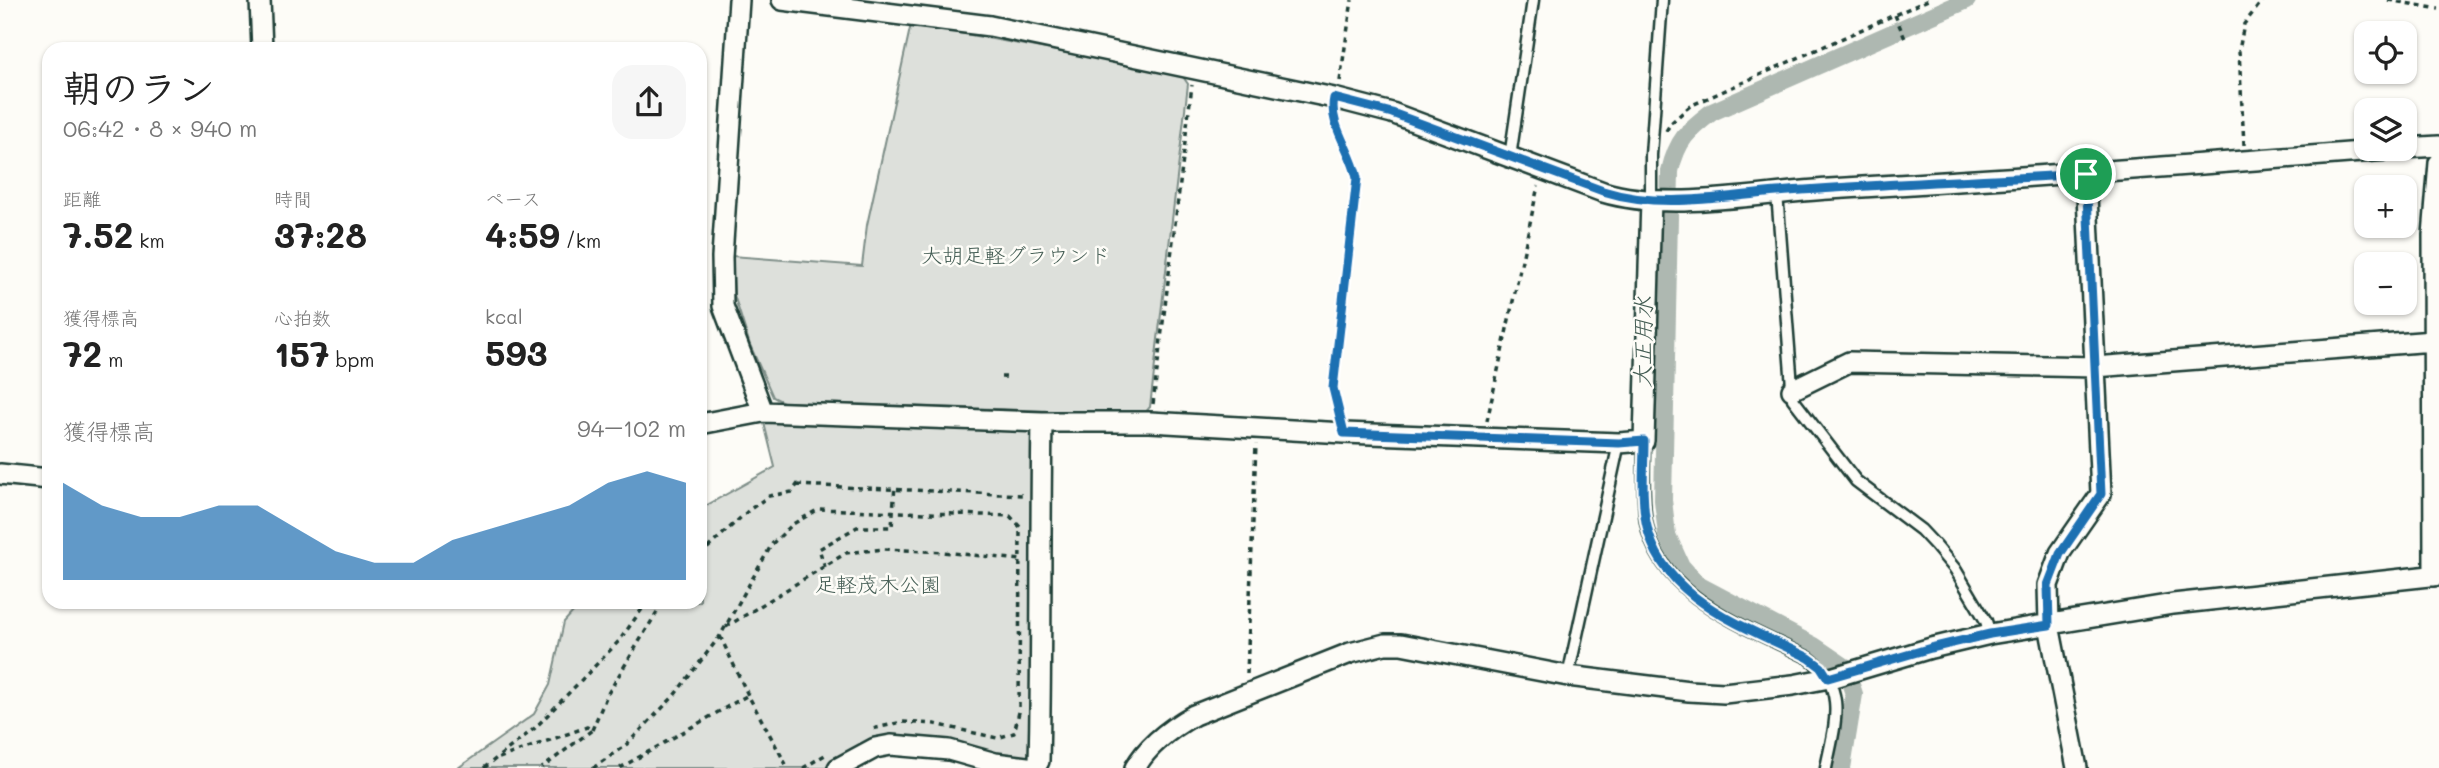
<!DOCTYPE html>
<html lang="ja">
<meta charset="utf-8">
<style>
body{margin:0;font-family:Mali,"Klee One",sans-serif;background:#f6f6f6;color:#222;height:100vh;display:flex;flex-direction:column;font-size:26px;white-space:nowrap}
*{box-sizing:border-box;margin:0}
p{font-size:23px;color:#767676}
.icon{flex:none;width:38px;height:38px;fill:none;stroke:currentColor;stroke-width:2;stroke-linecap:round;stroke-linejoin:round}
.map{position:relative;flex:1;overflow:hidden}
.sheet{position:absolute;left:42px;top:42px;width:665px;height:567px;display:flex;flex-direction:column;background:#fff;border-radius:21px;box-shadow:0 2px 5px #0004}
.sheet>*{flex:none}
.fabs{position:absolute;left:2354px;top:21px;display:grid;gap:14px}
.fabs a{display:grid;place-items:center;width:63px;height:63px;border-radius:14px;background:#fff;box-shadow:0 2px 5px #0004;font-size:35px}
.pin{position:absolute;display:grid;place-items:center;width:60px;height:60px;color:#fff;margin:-30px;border:4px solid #fff;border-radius:50%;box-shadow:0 2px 7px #0007}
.round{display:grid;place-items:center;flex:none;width:74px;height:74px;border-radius:21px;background:#f6f6f6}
.head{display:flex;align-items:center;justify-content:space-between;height:119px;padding:0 21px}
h1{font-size:38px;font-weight:700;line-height:52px}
.figures{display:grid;grid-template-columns:repeat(3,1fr);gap:10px;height:119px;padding:7px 21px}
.figures div{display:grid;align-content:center}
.figures b{font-size:35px;font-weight:700}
.figures small{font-size:19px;font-weight:400}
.figures p{font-size:19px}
.chart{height:196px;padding:14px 21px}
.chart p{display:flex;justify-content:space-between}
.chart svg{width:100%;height:126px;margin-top:7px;fill:#1f6fb2;opacity:.7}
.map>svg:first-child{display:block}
.green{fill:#dde0db;stroke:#7e8e88;stroke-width:2}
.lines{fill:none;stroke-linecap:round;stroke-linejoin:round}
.canal{stroke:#aeb8b1;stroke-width:18}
.service-casing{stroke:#1f3d34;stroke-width:15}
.minor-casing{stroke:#1f3d34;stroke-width:24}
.path{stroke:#1f3d34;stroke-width:3.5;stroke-dasharray:5 5;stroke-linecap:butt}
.service{stroke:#fdfcf7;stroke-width:10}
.minor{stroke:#fdfcf7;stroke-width:19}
.route-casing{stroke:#fff;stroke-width:14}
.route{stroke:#1f6fb2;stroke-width:9}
.labels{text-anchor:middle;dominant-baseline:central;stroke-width:5;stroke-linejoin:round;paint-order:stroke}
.park-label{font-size:21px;fill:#455e55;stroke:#fdfcf7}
.water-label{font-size:23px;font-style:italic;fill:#435c53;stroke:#fdfcf7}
</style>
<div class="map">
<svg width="2439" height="768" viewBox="0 0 2439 768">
<rect width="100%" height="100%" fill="#fdfcf7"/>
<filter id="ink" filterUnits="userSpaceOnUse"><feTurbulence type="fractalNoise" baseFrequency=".0143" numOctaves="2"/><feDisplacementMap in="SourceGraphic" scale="14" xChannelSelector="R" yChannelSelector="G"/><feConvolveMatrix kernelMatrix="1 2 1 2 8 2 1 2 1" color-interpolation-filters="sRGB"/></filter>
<g filter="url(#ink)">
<path class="green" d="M911,24l270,50 7,10 -38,323 -6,7 -361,-12 -10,-5 -23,-52 -16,-50 -2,-39 130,10 5,-41z
M763,419l275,8 -8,329 -8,2 -77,-16h-73l-47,26h-367l76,-54 16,-29 14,-63 18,-20h118v-93l75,-42z"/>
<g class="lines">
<path class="canal" d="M1842,768l12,-74 -9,-27 -31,-21 -116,-61 -17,-19 -14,-31 -4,-35 7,-329c7,-31 18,-41 42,-59l255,-112"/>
<g class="service-casing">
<path id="service" d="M1510,157l23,-157
M1777,193l16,206 63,82 65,49 14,15 20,24 31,52 4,13
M1651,199v-44l11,-155
M1644,441c0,27 -2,55 2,81 14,77 102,105 163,136 40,30 25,69 17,110
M1568,676l51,-233"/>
</g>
<g class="minor-casing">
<path id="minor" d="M260,0l2,49
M739,0l-17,257 1,49 40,106
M782,0l208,26 344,72 58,15 211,79c66,20 157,1 226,-3 191,-11 381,-25 571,-40
M2404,148l35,-2
M1792,390l57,-28 246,5 338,-26 6,2
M700,424l63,-12 279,10h108l194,11 275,10 25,-2 7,-242
M0,474l49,5
M2434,576l-1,-341 6,-72
M838,768l37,-20 16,-3 58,5 46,13 40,5 4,-7c3,-113 1,-226 3,-339
M1135,768c13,-23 36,-40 59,-53l156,-62 35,-9h16l167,32 121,15 35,2 69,-8 41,-8 97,-29 59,-14 183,-30 266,-29
M2077,768l-28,-143 -1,-40 12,-32 41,-59 -15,-320"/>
</g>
<path class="path" d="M2388,0l51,9
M1895,15l11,26
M1340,81l12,-81
M1333,115c8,22 19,41 24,63l-24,210 7,27
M1666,131l5,-8 19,-17 238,-106
M2244,145l-5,-94 5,-27 19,-24
M1001,377h5
M1153,404l39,-319
M1487,421l51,-235
M797,485l225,10v-3
M700,555l49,-45 20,-14 23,-4 8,-11
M825,567l-6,-18 38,-22h35l3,-42
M726,627l120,-74 38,-4 59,3 78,8
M720,636l28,59 40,73
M1247,674l9,-230
M592,730l15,-35 56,-93
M499,758l88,-31 5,3 -50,38
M484,768l51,-40 84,-87 28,-39
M593,768l34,-24 46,-47 47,-61 52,-92 21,-20 26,-15 191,7 10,11 -1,185 -5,21 -17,5 -62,-14 -33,-2 -30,7
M620,768l128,-73
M803,768l22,-13"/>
<use href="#service" class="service"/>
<use href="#minor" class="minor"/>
</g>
</g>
<g class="lines" filter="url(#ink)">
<g class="route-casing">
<path id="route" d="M1334,98l58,15 211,78c57,18 116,6 174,1 103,-8 206,-12 309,-18l15,320 -41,60 -12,31 1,40 -59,9 -59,14 -103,30 -7,-11 -12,-9c-61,-31 -149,-58 -163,-136 -5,-26 -2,-54 -2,-81l-25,2 -275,-10 -11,-45 24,-210c-5,-27 -29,-53 -23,-80z"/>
</g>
<use href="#route" class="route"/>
</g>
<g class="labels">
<g class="park-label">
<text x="1016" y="254">大胡足軽グラウンド</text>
<text x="878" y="583">足軽茂木公園</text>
</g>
<g class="water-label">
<text transform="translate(1642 342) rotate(-89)">大正用水</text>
</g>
</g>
</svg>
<div class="fabs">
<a><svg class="icon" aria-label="locate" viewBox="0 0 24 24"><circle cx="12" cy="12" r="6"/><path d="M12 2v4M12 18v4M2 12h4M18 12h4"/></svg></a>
<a><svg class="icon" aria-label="layers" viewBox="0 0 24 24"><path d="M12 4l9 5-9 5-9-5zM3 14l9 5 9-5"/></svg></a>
<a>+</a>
<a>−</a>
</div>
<div class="pin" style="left:2086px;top:174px;background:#1e9e55"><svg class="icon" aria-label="arrive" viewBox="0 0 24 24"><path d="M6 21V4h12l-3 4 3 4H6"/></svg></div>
<section class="sheet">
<div class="head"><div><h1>朝のラン</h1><p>06:42 · 8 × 940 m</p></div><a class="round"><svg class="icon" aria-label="share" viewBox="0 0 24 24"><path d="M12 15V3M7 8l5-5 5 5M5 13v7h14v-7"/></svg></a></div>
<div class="figures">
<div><p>距離</p><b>7.52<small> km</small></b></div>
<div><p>時間</p><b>37:28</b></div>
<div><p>ペース</p><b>4:59<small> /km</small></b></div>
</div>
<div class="figures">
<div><p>獲得標高</p><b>72<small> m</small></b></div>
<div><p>心拍数</p><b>157<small> bpm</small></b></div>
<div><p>kcal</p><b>593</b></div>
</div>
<div class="chart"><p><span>獲得標高</span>94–102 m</p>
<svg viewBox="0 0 160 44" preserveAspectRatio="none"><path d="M0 44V10L10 18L20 22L30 22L40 18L50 18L60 26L70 34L80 38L90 38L100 30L110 26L120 22L130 18L140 10L150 6L160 10V44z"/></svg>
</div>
</section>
</div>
